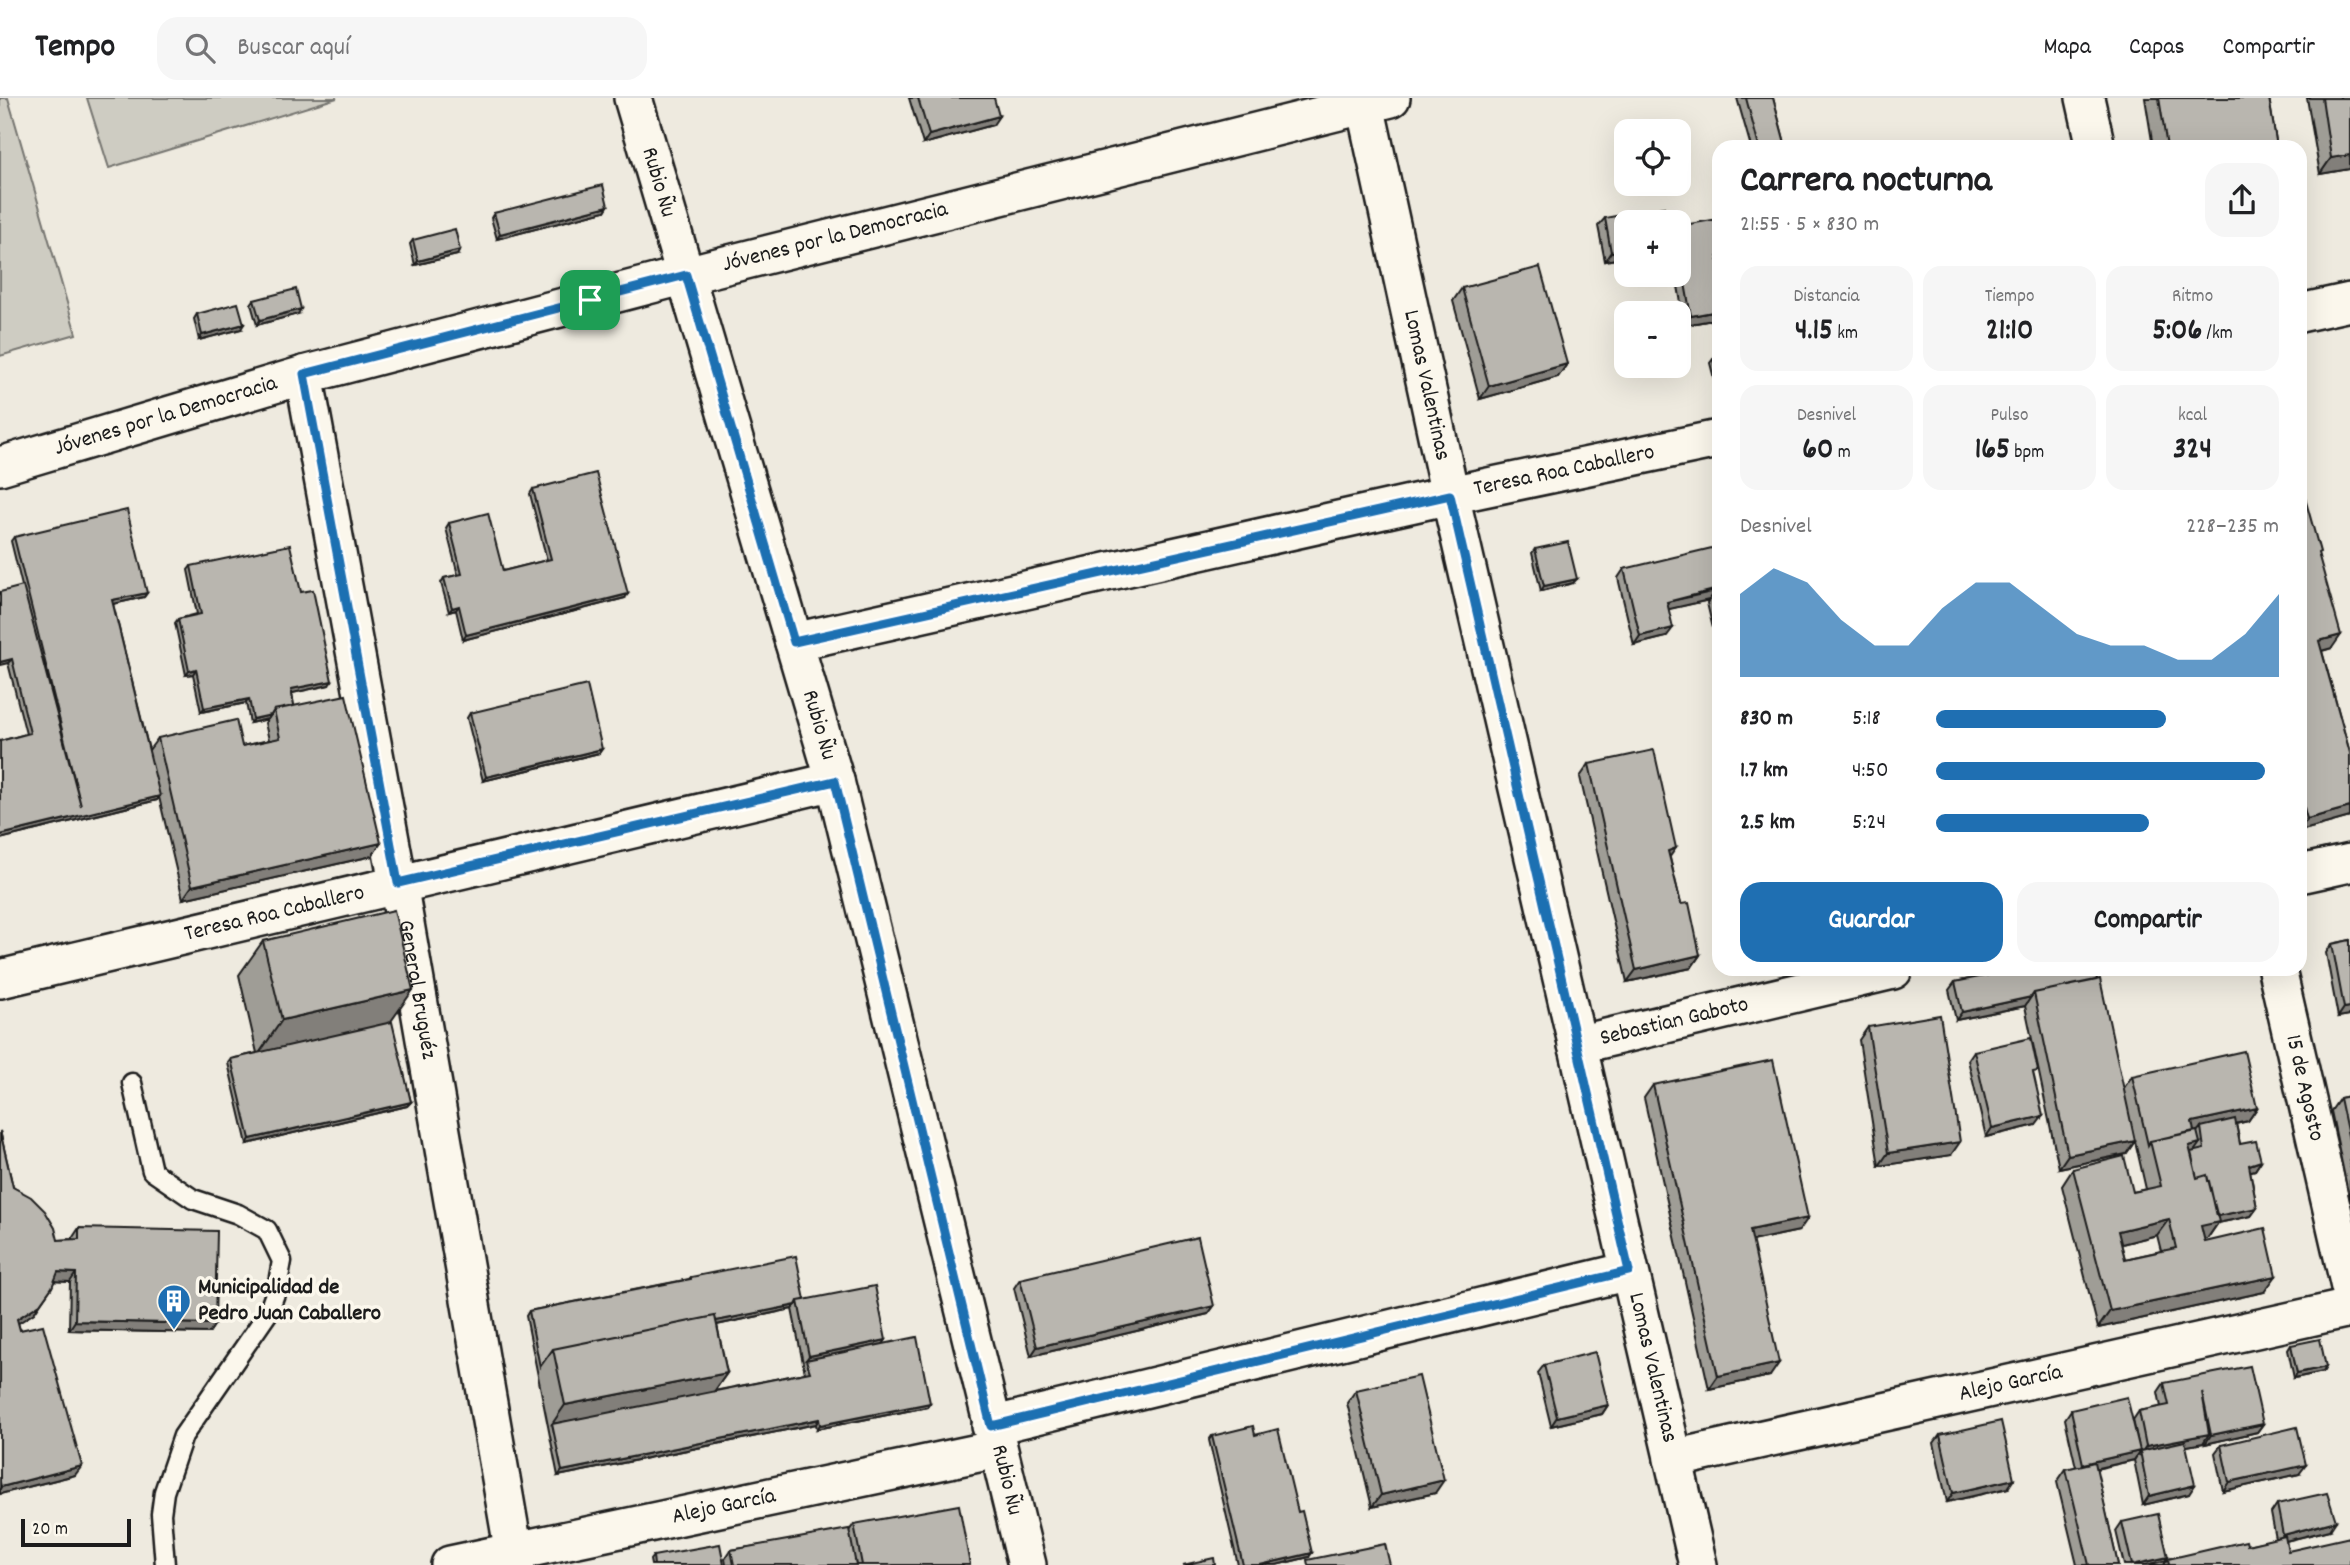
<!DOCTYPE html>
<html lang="es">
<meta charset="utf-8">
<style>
body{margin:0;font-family:Dekko,sans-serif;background:#f6f6f6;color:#202124;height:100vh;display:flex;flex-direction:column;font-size:26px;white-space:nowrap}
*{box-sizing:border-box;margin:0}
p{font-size:23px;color:#757577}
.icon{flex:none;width:38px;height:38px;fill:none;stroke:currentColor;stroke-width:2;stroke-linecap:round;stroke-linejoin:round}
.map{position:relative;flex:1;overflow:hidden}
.drawer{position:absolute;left:1712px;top:42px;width:595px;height:836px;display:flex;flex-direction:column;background:#fff;border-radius:21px;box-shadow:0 7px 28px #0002}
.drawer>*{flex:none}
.fabs{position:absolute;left:1614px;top:21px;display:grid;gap:14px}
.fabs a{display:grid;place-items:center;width:77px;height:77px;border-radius:14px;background:#fff;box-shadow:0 7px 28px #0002;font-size:35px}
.scale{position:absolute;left:21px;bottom:18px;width:110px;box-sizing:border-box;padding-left:7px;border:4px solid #1c1c1c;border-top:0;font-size:19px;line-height:24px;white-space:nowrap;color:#1c1c1c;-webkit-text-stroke:5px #fbf7ec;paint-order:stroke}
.pin{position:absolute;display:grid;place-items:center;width:60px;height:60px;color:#fff;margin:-30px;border-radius:14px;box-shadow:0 4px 10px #0006}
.round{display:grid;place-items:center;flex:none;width:74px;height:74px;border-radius:21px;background:#f6f6f6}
.headline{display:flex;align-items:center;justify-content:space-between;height:119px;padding:0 28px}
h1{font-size:38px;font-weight:700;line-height:52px}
.stats{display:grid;grid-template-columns:repeat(3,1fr);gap:10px;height:119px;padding:7px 28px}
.stats div{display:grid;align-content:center;border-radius:18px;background:#f6f6f6;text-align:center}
.stats b{font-size:30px;font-weight:700}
.stats small{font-size:19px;font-weight:400}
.stats p{font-size:19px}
.chart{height:196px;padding:14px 28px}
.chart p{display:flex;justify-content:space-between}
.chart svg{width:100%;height:126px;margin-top:7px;fill:#1f6fb2;opacity:.7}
.primary-button{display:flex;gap:14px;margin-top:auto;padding:14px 28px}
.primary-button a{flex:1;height:80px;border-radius:21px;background:#1f6fb2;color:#fff;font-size:28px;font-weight:700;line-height:80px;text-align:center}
.primary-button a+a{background:#f6f6f6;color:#202124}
ul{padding:0 28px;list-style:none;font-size:23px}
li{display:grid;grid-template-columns:112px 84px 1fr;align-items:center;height:52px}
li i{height:18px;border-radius:9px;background:#1f6fb2}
header{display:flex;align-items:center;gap:42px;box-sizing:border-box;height:98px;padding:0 35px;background:#fff;border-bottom:2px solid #e0e0e0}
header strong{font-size:33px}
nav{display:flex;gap:38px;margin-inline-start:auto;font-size:24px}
.search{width:490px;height:63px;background:#f6f6f6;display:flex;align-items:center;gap:18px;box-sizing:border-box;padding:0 24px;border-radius:21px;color:#757577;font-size:26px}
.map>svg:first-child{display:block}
.green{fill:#ceccc2;stroke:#75746f;stroke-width:2}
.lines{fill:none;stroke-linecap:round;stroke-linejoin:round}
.service-casing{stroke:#1c1c1c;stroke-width:23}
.minor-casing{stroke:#1c1c1c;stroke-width:42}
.service{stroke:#fbf7ec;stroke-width:18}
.minor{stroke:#fbf7ec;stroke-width:37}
.wall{fill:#9f9d96;stroke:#1c1c1c;stroke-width:2;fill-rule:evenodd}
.shaded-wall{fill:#827f7a;stroke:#1c1c1c;stroke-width:2}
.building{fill:#b9b6af;stroke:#1c1c1c;stroke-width:2;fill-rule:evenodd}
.route-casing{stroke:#fff;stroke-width:14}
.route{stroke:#1f6fb2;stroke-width:9}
.labels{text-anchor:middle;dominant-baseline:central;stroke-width:7;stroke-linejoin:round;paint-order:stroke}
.street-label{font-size:23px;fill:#1c1c1c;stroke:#fbf7ec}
.poi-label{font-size:23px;font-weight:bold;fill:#1c1c1c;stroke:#fbf7ec;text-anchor:start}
</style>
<header>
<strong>Tempo</strong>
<div class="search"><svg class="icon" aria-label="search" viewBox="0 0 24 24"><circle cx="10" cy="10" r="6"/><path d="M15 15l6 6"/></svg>Buscar aquí</div>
<nav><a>Mapa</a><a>Capas</a><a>Compartir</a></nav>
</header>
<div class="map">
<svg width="2350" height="1467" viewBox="0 0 2350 1467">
<rect width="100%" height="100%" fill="#eeeadf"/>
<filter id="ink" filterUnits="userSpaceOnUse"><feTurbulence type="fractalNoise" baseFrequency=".0143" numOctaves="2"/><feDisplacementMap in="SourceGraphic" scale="14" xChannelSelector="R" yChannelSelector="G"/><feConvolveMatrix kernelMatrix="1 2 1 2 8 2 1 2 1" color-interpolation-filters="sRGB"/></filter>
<g filter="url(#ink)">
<path class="green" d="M0,0h8l68,236 -76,22z
M87,0h250l-228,70z"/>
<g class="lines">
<g class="service-casing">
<path id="service" d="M132,985l20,88 41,28 45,15 29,16 15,31 -5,27 -9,25 -85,123 -19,56 -3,22 4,51"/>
</g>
<g class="minor-casing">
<g id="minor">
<path id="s1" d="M633,0l202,683 192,784"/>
<path d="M2085,0l11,49"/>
<path id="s2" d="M1365,7l85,390 248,1070"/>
<path d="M2300,215l50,-11"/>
<path id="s3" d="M304,277l94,508 118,682"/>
<path id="s4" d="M0,368l304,-91 382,-100 705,-177"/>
<path id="s5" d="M794,544l656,-147 268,-56"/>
<path d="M2300,776l50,-11"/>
<path id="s6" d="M2277,872l73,317"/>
<path id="s7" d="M0,881l835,-198"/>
<path id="s8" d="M1577,947l316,-75"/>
<path d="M991,1328l638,-155"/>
<path id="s9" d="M1673,1361l677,-151"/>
<path id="s10" d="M450,1467l547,-116"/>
</g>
</g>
<use href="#service" class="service"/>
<use href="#minor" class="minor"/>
</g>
<path class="wall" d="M909,0h85l-1,27 -70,19z
M1737,0h36l13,49h-35z
M2145,0h124l8,49h-124z
M2307,0h43v71l-30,5z
M608,108l-3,5 -108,28 -6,-21 3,-5z
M1605,120l21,4v35l-21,4 -7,-35z
M1678,128l40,93 -33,6 -9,-50h2z
M413,142l44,15 -42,10 -5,-21z
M1462,190l105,76 -9,13 -78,22 -27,-98z
M254,202l44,14 -41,11 -6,-21z
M197,216l44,15 -42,11 -5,-21z
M1718,259v37l-8,-31 3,-4z
M2300,382l18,74 14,94 -10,3 28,102v64l-50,14z
M533,391l92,109 -162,42 -7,-30 -7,2 -8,-29 3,-5 14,-3 -12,-47 3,-5 54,48 44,-11 -17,-66z
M14,439l133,56 -3,4 -31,7 36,146 9,-12 84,8 27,-6 -4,-17 3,-4 -18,4 -4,-20 -45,9 -8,-38 -7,1 -11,-52 3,-4 19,-5 -9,-44 3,-4 110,26 28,93 -37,8 2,13 78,150 -189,43 -24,-102 -2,3 -157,39v-98l26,-7 -18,-71 14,-77 -11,-45z
M1535,451l38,34 -32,8 -9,-38z
M1718,459v93l-11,-47 2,-3 -41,9 -2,28 -32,8 -16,-67 6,-9z
M470,615l132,36 -3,4 -116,28 -16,-63z
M1589,666l81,94 11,46 19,51 -9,13 -64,14 -47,-205z
M2350,842v75l-12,2 -12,-64 6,-9z
M263,843l127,81 21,80 -4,4 -160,38 -19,-81 3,-4 26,-6 -18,-78z
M2013,872l111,118 8,-12 125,32 -9,13 -12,3 4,20 21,17 -6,9 -5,1 7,37 -6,8 -33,7 -11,16h-3l1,3 59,50 -166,36 -36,-142 11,-17 60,23 13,-3 -11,-48 -9,13 -67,14 -34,-162 -69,14 -7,-30 6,-8zM2157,1137l4,16 -36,8 -4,-15z
M1868,929l83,128 -72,11 -20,-126z
M1974,953l60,26 2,48 -50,12 -18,-77z
M1653,987l146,146 -47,10 18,135 -61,13 -65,-291z
M2350,998v106l-19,-91 9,-13z
M0,1033l13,56 45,53 15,-1v-2l6,-9 136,96 -6,9 -140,-3 1,-48 -16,-1 -2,6 -18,26 -16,10 2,7 55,145 -75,19z
M691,1179l114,23 78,44 47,59 -3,4 -110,22 -1,-5 -258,52 -32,-160 3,-5 160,-32zM792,1211l13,64 -91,18 13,-18 -10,-48z
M1020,1181l194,27 -6,8 -177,42 -17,-68z
M2291,1247l35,22 -3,5 -29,6 -6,-28z
M1544,1267l64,40 -6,9 -51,12 -13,-53z
M2164,1285l99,41 -6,8 -52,12 -1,-4 -1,3 -17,3 3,48 -46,11 -9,-45 6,-9 -6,9 -38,9 22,96h-41l-20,-83 9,-13 10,-2 -11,-48 6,-9 67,33 -5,-23 6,-9 22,-4 -3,-15z
M1356,1292l79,103 -63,14 -25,-104z
M1255,1337l54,122 -33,8h-38l-29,-125 3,-4z
M1940,1337l68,53 -61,14 -13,-59z
M2221,1347l78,29 -76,17 -8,-38z
M2277,1406l53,26 -44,11 2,10 62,14h-226l-8,-34 6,-9 43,41 3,-4 79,-14 29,-6 -5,-26z
M854,1426l116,41h-244l-1,-6 6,-9 118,-19z
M653,1458l71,9h-73l-1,-5z"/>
<path class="shaded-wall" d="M999,18l-6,9 -70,19 6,-9z
M2350,57v14l-30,5 11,-16z
M608,108l-3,5 -108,28 3,-5z
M1626,151v8l-21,4 6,-9z
M460,152l-3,5 -42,10 3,-4z
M301,211l-3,5 -41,11 3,-5z
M1718,213v8l-33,6 6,-9z
M244,226l-3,5 -42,11 3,-5z
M1567,266l-9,13 -78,22 9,-13z
M1577,481l-4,4 -32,8 3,-5z
M1716,493l-7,9 -48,11 6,-9z
M147,495l-3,4 -35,8 3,-5z
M628,496l-3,4 -162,42 3,-5z
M459,508l-3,4 -7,2 3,-4z
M1673,530l-7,9 -32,8 6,-9z
M2341,537l-9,13 -22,6 9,-13z
M12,561l-4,4 -8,2v-3z
M196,571l-3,5 -7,1 3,-4z
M332,583l-3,4 -41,9 3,-5z
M249,601l-3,4 -45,9 3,-4z
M271,617l-3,4 -18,4 3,-4z
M602,651l-3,4 -116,28 3,-4z
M160,698l-3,4 -157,39v-4z
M2350,709v10l-50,14v-2l7,-10z
M381,745l-9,13 -189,43 9,-13z
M1676,750l-9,13 1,-10z
M1700,857l-9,13 -64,14 9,-12z
M413,892l-24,34 -131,31 24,-35z
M2031,899l-6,9 -69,14 6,-8z
M2350,909v8l-12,2 6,-9z
M411,1004l-4,4 -160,38 3,-5z
M2257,1010l-9,13 -46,10 -1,-4 -4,5 -14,3 9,-13z
M2043,1018l-7,9 -50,12 6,-9z
M2135,1043l-9,13 -67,14 9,-13z
M1960,1044l-9,13 -72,11 9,-13z
M2200,1045l-12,17 1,-14z
M2261,1063l-6,9 -12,3 6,-8z
M2257,1110l-6,8 -33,7 -11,16 -17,4 11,-17 15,-10z
M1808,1120l-9,13 -58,12 9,-13z
M2169,1121l-12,16 -51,13 12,-17z
M58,1174l18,1 -6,9 -19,-1z
M2276,1178l-12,16 -166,36 12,-17z
M40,1206l-6,9 -23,15 6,-9z
M796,1207l-4,4 -95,20 3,-5z
M1214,1208l-6,8 -177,42 6,-9z
M75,1223l140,3 -6,9 -140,-3z
M886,1242l-6,9 -74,11 3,-4z
M1779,1265l-9,13 -61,13 9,-13z
M2326,1269l-3,5 -29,6 3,-5z
M727,1275l-16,23 -159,28 13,-19z
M930,1305l-3,4 -110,22 3,-4z
M1608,1307l-6,9 -51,12 6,-9z
M819,1321l-3,5 -258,52 4,-5z
M2263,1326l-6,8 -52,12 6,-9z
M2209,1336l-6,9 -63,12 6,-9z
M2140,1353l-6,9 -57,13 6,-9z
M2306,1367l-7,9 -76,17 6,-9z
M82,1368l-7,9 -75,19v-5l1,-2z
M2014,1381l-6,9 -61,14 6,-9z
M1444,1382l-9,13 -63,14 9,-12z
M2195,1387l-6,9 -46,11 6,-9z
M2336,1423l-6,9 -53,13 6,-8z
M1312,1455l-3,4 -33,8h-16z
M2168,1459l-6,8h-31z"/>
<path class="building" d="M918,0h76l5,18 -70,19z
M1746,0h27l13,49h-27z
M2159,0h110l8,49h-110z
M2322,0h28v57l-19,3z
M603,87l5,21 -108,28 -6,-21z
M1664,109l3,15h-41v27l-15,3 -6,-34z
M1718,121v92l-27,5 -13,-71v-19z
M455,131l5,21 -42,11 -5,-21z
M1540,169l27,97 -78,22 -27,-98z
M296,191l5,20 -41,11 -6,-20z
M238,205l6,21 -42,11 -5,-21z
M1718,259v22l-5,-20z
M596,375l32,121 -162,41 -7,-29 -7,2 -8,-30 18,-4 -13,-51 39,-10 15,58 48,-12 -18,-70z
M2300,382l20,72 -2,1 23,82 -22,6 31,112v54l-43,12 -7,-27z
M127,412l20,83 -35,7 48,196 -160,39v-94l30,-8 -18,-74 -12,3v-70l23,-6 58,220 -67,-269z
M1568,444l9,37 -33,7 -9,-37z
M290,447l11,47 12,-2 19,91 -41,8 3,17 -20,4 -3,5 -18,4 -4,-20 -45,9 -8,-39 -7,2 -11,-52 23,-5 -10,-48z
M1716,449l2,10v32l-51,13 6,26 -33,8 -16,-67z
M587,587l15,64 -116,28 -16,-64z
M346,597l35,148 -189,43 -34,-148 78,-18 6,26 38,-8 -6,-28z
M1654,652l22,98 -8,3 13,53 8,-1 11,52 -64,15 -47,-206z
M394,812l19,80 -131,30 -19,-79z
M2350,842v67l-6,1 -12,-64z
M2013,872h82l2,10 -63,13 -3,4 -69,15 -7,-30z
M2100,881l35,162 -67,14 -34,-162z
M1940,917l20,127 -72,11 -20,-126z
M392,924l19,80 -161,37 -19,-80z
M2031,940l7,33 -5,1 10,44 -51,12 -18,-77z
M2244,953l13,57 -65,14 2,9 -44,10 -2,4 -16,-69z
M1773,962l35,158 -58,12 29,133 -61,13 -65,-291z
M2350,998v49l-10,-47z
M2235,1021l5,25 16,-3 5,20 -12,4 8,43 -40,8 -8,-35h-1l-1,-6 -10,3 -6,-26 13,-3 -3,-22z
M0,1033l13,56 18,10 14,14 10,17 3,12 21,-1v-11l138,3 -2,93 -140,-3 1,-48 -18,-1 -6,15 -12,17 -23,15 3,11 23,-5 39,141 -81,21 -1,-5z
M2197,1033l3,12 -11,3 8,32 10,-3 12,47 -18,4 4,16 60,-14 11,48 -166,35 -37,-142 51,-13 9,36 28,-6 -11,-45zM2169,1121l7,29 -51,11 -7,-28z
M1198,1139l16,69 -177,41 -17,-68z
M796,1158l9,44 -7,1 -2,4 -80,16 -1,-5 -162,33 -13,18 -11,-56 162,-32v-2z
M875,1188l11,54 -77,16 -11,-55z
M715,1218l12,57 -162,32 -12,-56z
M917,1239l13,66 -110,22 -1,-6 -257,52 -10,-47 258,-52 -4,-12z
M2320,1241l6,28 -29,6 -6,-28z
M1595,1254l13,53 -51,12 -13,-52z
M2250,1268l13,58 -52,11 -9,-43 7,42 -63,12 -7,-35 30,-6 -5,-22z
M1419,1278l25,104 -63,15 -25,-105z
M2127,1299l13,54 -57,13 -12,-54z
M2001,1323l13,58 -61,14 -13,-58z
M1253,1328l2,9 23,-6 20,83 4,-1 10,42 -52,12h-17l-31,-129z
M2297,1329l9,38 -77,17 -8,-37z
M2185,1343l10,44 -46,11 -9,-45z
M2095,1364l23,103h-29l-23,-96z
M2327,1395l9,28 -53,14 -6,-31z
M959,1407l11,60h-108l-8,-41z
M2158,1416l10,43 -36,8 -10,-43z
M849,1431l7,36h-122l-3,-15z
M2285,1438l3,15 62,-14v28h-181l-1,-6 78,-18 1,4z
M720,1446l4,21h-70l-1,-9z
M1385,1446l5,21h-82l-1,-5z
M1214,1460l1,7h-32z
M2164,1463l1,4h-19z"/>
</g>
<g class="lines" filter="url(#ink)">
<g class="route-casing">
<path id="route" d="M686,177l108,367 656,-147 179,776 -638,155 -156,-645 -437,102 -94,-509z"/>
</g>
<use href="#route" class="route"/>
</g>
<defs>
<g id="building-pin" transform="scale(1.75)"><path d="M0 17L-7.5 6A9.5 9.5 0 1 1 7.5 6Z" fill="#1f6fb2" stroke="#fbf7ec"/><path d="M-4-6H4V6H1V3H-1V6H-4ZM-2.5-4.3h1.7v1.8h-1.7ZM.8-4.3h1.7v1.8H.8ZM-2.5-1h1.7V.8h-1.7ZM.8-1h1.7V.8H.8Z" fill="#fff"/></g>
</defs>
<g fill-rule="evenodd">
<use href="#building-pin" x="174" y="1203"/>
</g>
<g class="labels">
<g class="street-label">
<text stroke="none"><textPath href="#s1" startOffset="88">Rubio Ñu</textPath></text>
<text stroke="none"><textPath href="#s4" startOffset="866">Jóvenes por la Democracia</textPath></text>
<text stroke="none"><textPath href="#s2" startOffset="287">Lomas Valentinas</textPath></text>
<text stroke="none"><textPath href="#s4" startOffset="173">Jóvenes por la Democracia</textPath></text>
<text stroke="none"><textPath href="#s5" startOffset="789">Teresa Roa Caballero</textPath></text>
<text stroke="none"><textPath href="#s1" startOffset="654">Rubio Ñu</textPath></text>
<text stroke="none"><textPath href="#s7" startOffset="282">Teresa Roa Caballero</textPath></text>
<text stroke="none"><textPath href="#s3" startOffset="625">General Bruguéz</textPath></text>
<text stroke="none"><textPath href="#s8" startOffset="100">Sebastian Gaboto</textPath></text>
<text stroke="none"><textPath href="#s6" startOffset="121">15 de Agosto</textPath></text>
<text stroke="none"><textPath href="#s2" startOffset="1295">Lomas Valentinas</textPath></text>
<text stroke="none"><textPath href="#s9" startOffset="346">Alejo García</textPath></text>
<text stroke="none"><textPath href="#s1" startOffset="1432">Rubio Ñu</textPath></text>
<text stroke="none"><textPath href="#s10" startOffset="280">Alejo García</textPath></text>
</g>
<g class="poi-label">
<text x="198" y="1190">Municipalidad de<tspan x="198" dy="26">Pedro Juan Caballero</tspan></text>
</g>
</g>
</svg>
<div class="fabs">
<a><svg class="icon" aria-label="locate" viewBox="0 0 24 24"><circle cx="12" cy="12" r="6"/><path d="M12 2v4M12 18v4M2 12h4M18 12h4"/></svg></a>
<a>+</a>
<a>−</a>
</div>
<div class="scale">20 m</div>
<div class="pin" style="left:590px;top:202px;background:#1e9e55"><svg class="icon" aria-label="arrive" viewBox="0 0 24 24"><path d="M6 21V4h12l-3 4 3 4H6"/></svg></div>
<section class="drawer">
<div class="headline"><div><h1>Carrera nocturna</h1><p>21:55 · 5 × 830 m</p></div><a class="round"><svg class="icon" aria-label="share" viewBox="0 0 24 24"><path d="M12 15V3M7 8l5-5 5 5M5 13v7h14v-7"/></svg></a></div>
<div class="stats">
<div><p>Distancia</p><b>4.15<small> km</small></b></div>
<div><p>Tiempo</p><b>21:10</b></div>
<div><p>Ritmo</p><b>5:06<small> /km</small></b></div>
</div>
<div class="stats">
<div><p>Desnivel</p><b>60<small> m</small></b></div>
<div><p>Pulso</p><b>165<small> bpm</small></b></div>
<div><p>kcal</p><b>324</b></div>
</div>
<div class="chart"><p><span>Desnivel</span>228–235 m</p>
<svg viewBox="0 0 160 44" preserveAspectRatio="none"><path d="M0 44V15L10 6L20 11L30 24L40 33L50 33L60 20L70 11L80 11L90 20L100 29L110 33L120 33L130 38L140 38L150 29L160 15V44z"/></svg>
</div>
<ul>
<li><b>830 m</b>5:18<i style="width:67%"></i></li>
<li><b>1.7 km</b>4:50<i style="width:96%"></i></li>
<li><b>2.5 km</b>5:24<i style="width:62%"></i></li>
</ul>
<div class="primary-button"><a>Guardar</a><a>Compartir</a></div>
</section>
</div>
